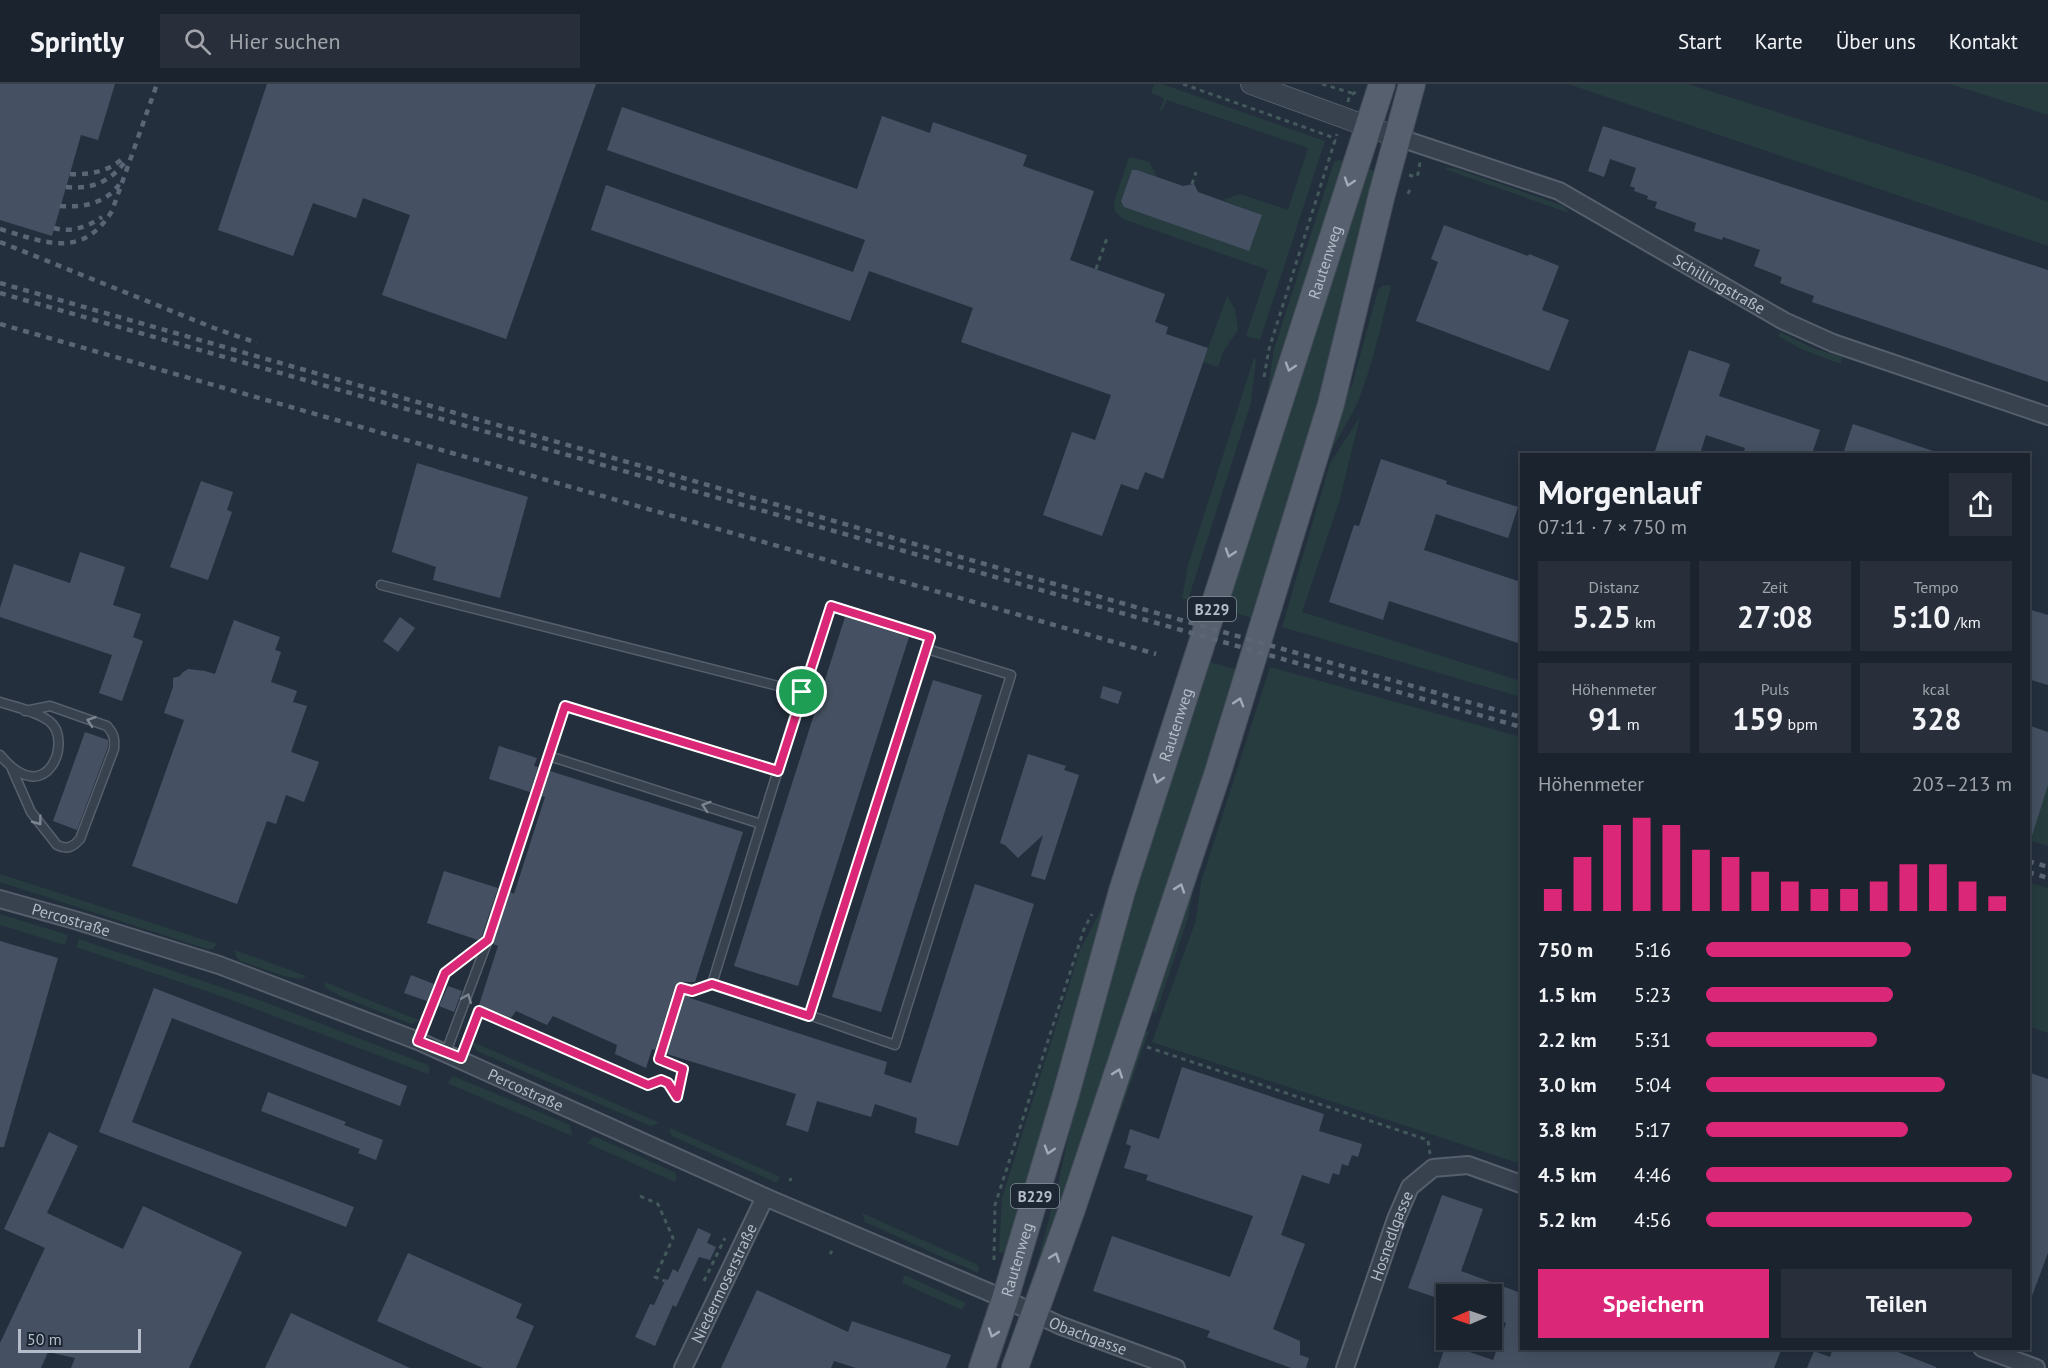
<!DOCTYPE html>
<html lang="de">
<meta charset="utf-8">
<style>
body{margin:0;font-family:"PT Sans",sans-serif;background:#282f3a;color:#f1f3f6;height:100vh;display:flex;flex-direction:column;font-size:22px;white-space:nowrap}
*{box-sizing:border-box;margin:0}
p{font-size:20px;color:#a0a4aa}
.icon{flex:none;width:33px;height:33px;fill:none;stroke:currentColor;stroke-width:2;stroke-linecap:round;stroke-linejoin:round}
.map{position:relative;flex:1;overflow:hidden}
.sheet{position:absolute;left:1520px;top:369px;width:510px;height:897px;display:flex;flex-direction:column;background:#1b232e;border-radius:0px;box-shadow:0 3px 15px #0003,0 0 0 2px #39404a}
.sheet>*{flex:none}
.needle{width:39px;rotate:268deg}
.controls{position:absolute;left:1436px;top:1200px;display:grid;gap:12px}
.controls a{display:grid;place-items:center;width:66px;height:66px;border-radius:0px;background:#1b232e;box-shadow:0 3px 15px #0003,0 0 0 2px #39404a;font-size:30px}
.scale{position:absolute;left:18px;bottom:15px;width:123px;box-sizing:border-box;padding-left:6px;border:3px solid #b4bcc9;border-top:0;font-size:16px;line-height:21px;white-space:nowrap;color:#b4bcc9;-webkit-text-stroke:4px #1d2633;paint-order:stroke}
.pin{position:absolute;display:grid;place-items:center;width:51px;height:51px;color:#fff;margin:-26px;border:3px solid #fff;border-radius:50%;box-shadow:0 2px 6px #0007}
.round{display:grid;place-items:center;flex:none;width:63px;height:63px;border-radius:0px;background:#282f3a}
.overview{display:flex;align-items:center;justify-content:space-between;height:102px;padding:0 18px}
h1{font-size:33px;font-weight:700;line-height:45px}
.figures{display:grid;grid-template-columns:repeat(3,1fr);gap:9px;height:102px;padding:6px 18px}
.figures div{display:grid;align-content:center;border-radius:0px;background:#282f3a;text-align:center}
.figures b{font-size:30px;font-weight:700}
.figures small{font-size:16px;font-weight:400}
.figures p{font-size:16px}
.chart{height:168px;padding:12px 18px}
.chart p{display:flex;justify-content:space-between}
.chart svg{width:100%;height:108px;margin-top:6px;stroke:#db2777;stroke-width:6}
.primary-button{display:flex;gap:12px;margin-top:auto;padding:12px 18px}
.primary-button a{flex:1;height:69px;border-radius:0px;background:#db2777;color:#fff;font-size:24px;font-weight:700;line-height:69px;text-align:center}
.primary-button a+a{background:#282f3a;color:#f1f3f6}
ul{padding:0 18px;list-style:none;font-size:20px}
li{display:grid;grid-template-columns:96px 72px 1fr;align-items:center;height:45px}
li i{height:15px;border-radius:8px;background:#db2777}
header{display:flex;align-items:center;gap:36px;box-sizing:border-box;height:84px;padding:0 30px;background:#1b232e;border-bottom:2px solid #39404a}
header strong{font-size:28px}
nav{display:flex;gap:33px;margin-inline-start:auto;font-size:21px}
.search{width:420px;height:54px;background:#282f3a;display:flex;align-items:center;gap:15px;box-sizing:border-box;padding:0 21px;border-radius:0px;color:#a0a4aa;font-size:22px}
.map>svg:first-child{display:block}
.green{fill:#263c3f}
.building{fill:#455162}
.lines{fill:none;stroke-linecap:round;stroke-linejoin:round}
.service-casing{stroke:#565f6c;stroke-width:11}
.minor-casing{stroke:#565f6c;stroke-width:20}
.tertiary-casing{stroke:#565f6c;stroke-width:22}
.primary-casing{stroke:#414a57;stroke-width:28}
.path{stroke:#44595c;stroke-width:3;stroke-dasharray:4.5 4.5;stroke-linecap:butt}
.service{stroke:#38414e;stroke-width:8}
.minor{stroke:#38414e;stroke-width:16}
.tertiary{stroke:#38414e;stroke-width:20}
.primary{stroke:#56606e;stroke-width:26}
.rail{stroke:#5a6575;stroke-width:4.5;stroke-dasharray:6 6;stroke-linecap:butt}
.oneway{stroke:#a1aab7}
.oneway2{stroke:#7c8592}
.route-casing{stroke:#fff;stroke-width:12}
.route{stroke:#db2777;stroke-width:8}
.labels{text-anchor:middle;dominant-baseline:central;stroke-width:4.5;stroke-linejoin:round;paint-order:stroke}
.shield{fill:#1d2633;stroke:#878f9c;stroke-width:1.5}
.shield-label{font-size:15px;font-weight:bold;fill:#b4bcc9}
.street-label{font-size:16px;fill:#b4bcc9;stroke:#1d2633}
</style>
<header>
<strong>Sprintly</strong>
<div class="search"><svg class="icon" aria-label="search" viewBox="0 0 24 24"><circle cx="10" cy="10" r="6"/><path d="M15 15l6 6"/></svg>Hier suchen</div>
<nav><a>Start</a><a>Karte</a><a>Über uns</a><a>Kontakt</a></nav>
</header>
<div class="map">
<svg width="2048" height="1284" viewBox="0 0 2048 1284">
<rect width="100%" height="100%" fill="#242f3e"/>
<path class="green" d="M1154,0h8l163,57 -65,199 -14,-4 22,-66 -145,-51 -8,-7 -1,-10 15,-45 20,5 8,15 -20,-7 -6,2 -10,28 3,7 124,43 2,-3 11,-32 -38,-15 17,-6 48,16 20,-62 -141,-48 -5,11 -2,-1 4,-12 -13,-5z
M1568,0h120l282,89 78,29v44z
M1950,0h98v31z
M1339,76l8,2 -79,237 -1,-3 7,-47 60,-187z
M1362,83l14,4 -36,156 -85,292 -33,-10z
M1443,83l14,2 107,37 5,7 -122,-43z
M1388,201l3,1c-10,38 -18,77 -32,113 -8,19 -20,36 -29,54l-3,1 17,-56 8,-13 26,-95 4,-4z
M1227,212l8,13 3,21 -14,20 -6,17 -15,-5z
M1780,248l33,16 29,9 -1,7 -38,-14 -25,-14z
M1254,274l2,1 -5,44 -9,28 -54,169 -6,-2 6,-33z
M1360,333l-21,85 -37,110 219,69v16l-239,-70 48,-164z
M1206,577l32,9 -195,596 -6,-2 22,-83 28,-134z
M1270,583l251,70v427l-369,-122 44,-122 5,-38z
M2048,701v61l-20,-6v-26z
M0,790l217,70 -4,5h-6l-207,-67z
M2028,798l20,6v145l-20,-7z
M1193,799l1,2 -6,33 -32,95 -7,-4z
M1106,816l3,2 -101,352 -9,-2 3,-54 78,-248z
M0,830l68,21 -3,10 -65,-20z
M79,855l183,62 166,64 2,5 -2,4 -210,-79 -142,-48z
M235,866l71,26 -3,3 -16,-2 -47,-16 -4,-5z
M325,898l93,38v1l-7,3 -71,-28 -15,-9z
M1149,947l-50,141 -3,-1 46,-139z
M473,958l185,80 -1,2 -7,2 -173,-75 -4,-5z
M453,992l117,49 2,11 -125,-53z
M670,1044l110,49 -3,6 -105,-47 -2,-4z
M593,1053h3l78,35 3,5 -2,5 -88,-39z
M862,1129l114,51 3,3 -1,6 -113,-51z
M904,1192h3l59,27 -4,7 -60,-27z"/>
<path class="building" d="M0,0h115l-17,56 -17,-5 -29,101 -52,-16z
M267,0h329l-90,255 -124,-44 28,-80 -47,-17 -7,20 -43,-15 -20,53 -75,-26z
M622,23l235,82 25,-73 48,17 3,-11 94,33 -4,11 71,25 -24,69 95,34 -10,28 13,5 -2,7 42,14 -45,131 -18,-7 -7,18 -17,-6 -19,52 -59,-21 29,-83 23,8 16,-45 -150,-53 12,-34 -104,-37 -19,50 -259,-91 15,-45 247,87 12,-32 -258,-90z
M1603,42l445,144v112l-236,-80 2,-6 -27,-10 -7,-3 2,-6 -28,-11 6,-16 -37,-13 -1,3 -28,-9 2,-8 -41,-15 2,-6 -10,-3 1,-3 -14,-5 1,-3 -5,-2 6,-18 -26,-9 -6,18 -16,-6z
M1132,86h5l46,16 11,-2 4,8 64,23 -13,36 -125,-44 -3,-6z
M1444,141l84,31 1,-2 30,12 -17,44 27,10 -20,51 -133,-50 22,-59 -7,-3z
M1689,266l41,14 -11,32 101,34 -8,24h-69l2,-6 -39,-13 -6,19h-46z
M1853,340l83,28v2h-93z
M1381,375l66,22 -1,3 72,23 -10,31 -72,-24 -12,36 97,32v62l-132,-43 -6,19 -54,-18 25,-77 5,1z
M417,379l111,34 -28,101 -67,-18 3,-13 -44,-15z
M201,397l32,11 -6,18 5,2 -24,68 -38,-13z
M80,468l45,15 -12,38 28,9 -8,23 10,4 -21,60 -23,-8 13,-38 -112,-38v-9l14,-44 56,19z
M2028,525l20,6v70l-20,-6z
M400,533l15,11 -17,24 -15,-11z
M845,533l64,20 -111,349 -64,-20z
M234,536l46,17 -5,13 6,2 -10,30 26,9 -4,11 14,4 -16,46 28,10 -15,40 -18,-7 -10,29 -9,-3 -30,83 -105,-38 52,-146 -20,-7 9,-26v-9l7,-2 2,-3 6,-4 17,2 10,3z
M933,596l49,15 -101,317 -49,-15z
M1103,602l19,6 -4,12 -18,-6z
M2028,641l20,7v53l-17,54h-3z
M85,648l23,8v7l-31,83 -24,-9z
M499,662l38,12 -3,8 4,1 -8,25 -41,-13z
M1028,670l38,12 -2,4 15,5 -34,105 -14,-4 12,-41 -25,23 -13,-13 -5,-2z
M550,687l193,61 -48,150h-15l-5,4 -20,64 -3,-1 -6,19 -31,-14 2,-9 -64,-29 -6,9 -31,-14 -5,7 -32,-13 19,-59 -5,-2 17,-52 4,2 31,-97 -3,-1z
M444,787l54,17 -16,48 -4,4 -51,-17z
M975,800l59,20 -76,242 -43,-13 2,-15 -42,-14 -4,13 -54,-16 -9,31 -22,-7 10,-31 -129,-40 18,-59 5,1v2l197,64 -3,12 27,9z
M0,857l58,17 -54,189h-4z
M411,891l23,9 -7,17 -23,-8z
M448,902l14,5 -8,21 -15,-6z
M154,904l253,98 -7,20 -228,-88 -40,104 222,85 -8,20 -247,-95z
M1182,983l142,47 -5,17 43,13 -4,13 -6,-2 -4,11 -6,-2 -3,11 -6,-2 -4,11 -27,-9 -21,60 24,9 -32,85 27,12v14l9,3 -3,10h-15l-84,-31 3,-6 -117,-40 19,-55 118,41 23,-61 -107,-36 2,-5 -24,-7 7,-22 -5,-2 4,-15 29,10z
M2028,988l20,7v174l-19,51 -1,-1z
M268,1008l78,30 -2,3 39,15 -7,20 -18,-7 2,-4 -99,-38z
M49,1048l29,14 -31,67 76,36 20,-43 99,46 -53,116h-118l4,-10 -27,-6 -7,16h-41v-25l45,-95 -41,-19z
M1442,1111l41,14 -22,62 60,22v55h261l-8,20h-336l8,-24 47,16 13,-37 -15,-5v-24h-45v7l-38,-13z
M698,1144l13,6 -4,9 9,4 -6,13 -11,-3 -23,50 -3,-2 -18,41 -20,-9 15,-33 4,1 12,-26 2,1 5,-11 5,3z
M408,1169l114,51 -6,14 18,8 -18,42h-33l-106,-47z
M757,1206l91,42 4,-11 99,34 -5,13h-90l-22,-7 -3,7h-110z
M291,1229l69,32 50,23h-145z
M1833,1264h55l48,19v1h-129l7,-17 16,6z"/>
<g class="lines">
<g class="service-casing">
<path id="service" d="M381,501l421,107
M0,618c15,5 36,9 49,19 25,18 -2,91 -49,34
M549,672l212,68
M12,685l19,43 26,33c10,5 16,2 23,-6l34,-90c1,-10 0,-15 -7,-23l-57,-20 -25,5
M712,900l90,-292 29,-86 99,31 -3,12
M418,957l27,-68 42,-32
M446,968l42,-112 77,-234 213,65
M461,974l18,-47 169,74 13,-5 7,3 9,14
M677,1013l6,-28 -24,-10 22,-71c18,5 24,-6 35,-3 60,17 120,40 179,60l116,-370 -84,-26 -118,367"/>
</g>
<g class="minor-casing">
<g id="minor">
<path id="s1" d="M1397,53l162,54 225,130 49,22 215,73"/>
<path id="s2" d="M0,815l78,22 141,44 199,76 347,156 240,102 54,26 117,43"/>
<path d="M1982,1264l54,20"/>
<path id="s3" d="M683,1284l82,-171"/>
<path id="s4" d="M1345,1284l51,-149 14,-32 23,-19 35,-3 53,19"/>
</g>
</g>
<g class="tertiary-casing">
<path id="tertiary" d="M1251,0l146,53"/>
</g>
<g class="primary-casing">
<g id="primary">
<path id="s5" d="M982,1284l23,-69 61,-205 56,-203 260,-807"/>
<path d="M1015,1284l57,-159 146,-437 113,-368 51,-210 30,-110"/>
</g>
</g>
<path class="path" d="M1183,0l146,52 7,4
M1322,0l33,10
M1348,18l1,-5 8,-6
M1409,91l7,2 2,-3 2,-12
M1192,100l4,-12
M1408,110l2,-5
M1096,185l12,-34
M1264,293l5,-28 68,-215
M1147,963l281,93 2,14
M790,1097l1,-3
M640,1112l18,8 15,34 -18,39 10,4
M830,1170l2,-3
M994,1176l1,-55 89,-276 8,-15
M704,1197l21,-43"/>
<use href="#service" class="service"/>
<use href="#minor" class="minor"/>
<use href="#tertiary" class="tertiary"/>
<use href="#primary" class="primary"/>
<path class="rail" d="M70,90c19,1 36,-2 51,-14
M66,103c26,3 46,-6 61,-28
M60,122c24,2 47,-3 61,-24
M54,144c17,5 33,-1 48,-11
M0,145c44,13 82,31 112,-18l45,-127
M0,158l214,86 43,15
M0,199l1521,434
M0,209l1521,434
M0,240l1156,330
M2028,777l20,6
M2028,788l20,6"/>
</g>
<defs><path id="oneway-chevron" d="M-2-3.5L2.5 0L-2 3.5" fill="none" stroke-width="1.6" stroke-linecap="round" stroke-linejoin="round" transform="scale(1.5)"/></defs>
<g class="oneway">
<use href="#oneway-chevron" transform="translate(1349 98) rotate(108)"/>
<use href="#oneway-chevron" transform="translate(1290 283) rotate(108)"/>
<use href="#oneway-chevron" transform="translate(1230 469) rotate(108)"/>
<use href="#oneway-chevron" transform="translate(1239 618) rotate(-73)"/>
<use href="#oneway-chevron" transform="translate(1158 695) rotate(108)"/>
<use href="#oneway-chevron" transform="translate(1180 804) rotate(-71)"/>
<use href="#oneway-chevron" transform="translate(1118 989) rotate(-71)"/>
<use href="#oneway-chevron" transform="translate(1049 1066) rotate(107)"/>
<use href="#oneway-chevron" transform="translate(1055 1173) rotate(-70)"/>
<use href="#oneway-chevron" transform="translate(993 1249) rotate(109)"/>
</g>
<g class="oneway2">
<use href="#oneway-chevron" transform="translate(91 637) rotate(-161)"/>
<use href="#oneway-chevron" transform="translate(706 722) rotate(-162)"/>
<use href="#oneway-chevron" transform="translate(38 737) rotate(53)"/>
<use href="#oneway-chevron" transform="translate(467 914) rotate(-68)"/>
</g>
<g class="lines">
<g class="route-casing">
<path id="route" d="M831,522l99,31 -121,379 -97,-32 -20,7 -11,-3 -22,71 24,10 -6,28 -9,-14 -7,-3 -13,5 -169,-74 -18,47 -43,-17 27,-68 43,-33 77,-234 213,65z"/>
</g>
<use href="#route" class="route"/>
</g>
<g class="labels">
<g class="shield">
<rect x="1188" y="513" width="48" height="24" rx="4.5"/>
<rect x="1011" y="1100" width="48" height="24" rx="4.5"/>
</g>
<g class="shield-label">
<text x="1212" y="525">B229</text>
<text x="1035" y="1112">B229</text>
</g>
<g class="street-label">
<text stroke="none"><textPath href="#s5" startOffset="1158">Rautenweg</textPath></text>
<text stroke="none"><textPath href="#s1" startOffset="356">Schillingstraße</textPath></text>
<text stroke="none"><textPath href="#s5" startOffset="672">Rautenweg</textPath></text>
<text stroke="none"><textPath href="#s2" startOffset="74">Percostraße</textPath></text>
<text stroke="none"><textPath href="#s2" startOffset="560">Percostraße</textPath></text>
<text stroke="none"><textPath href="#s4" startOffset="140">Hosnedlgasse</textPath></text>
<text stroke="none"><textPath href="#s5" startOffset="114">Rautenweg</textPath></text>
<text stroke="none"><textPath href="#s3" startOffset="94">Niedermoserstraße</textPath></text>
<text stroke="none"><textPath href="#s2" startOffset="1174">Obachgasse</textPath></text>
</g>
</g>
</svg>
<div class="controls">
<a><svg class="needle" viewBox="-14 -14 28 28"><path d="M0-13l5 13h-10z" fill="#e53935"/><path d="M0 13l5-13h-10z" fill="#a0a4aa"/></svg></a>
</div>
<div class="scale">50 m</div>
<div class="pin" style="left:802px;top:608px;background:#1e9e55"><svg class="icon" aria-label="arrive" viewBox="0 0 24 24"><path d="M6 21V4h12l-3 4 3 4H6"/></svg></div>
<section class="sheet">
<div class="overview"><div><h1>Morgenlauf</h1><p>07:11 · 7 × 750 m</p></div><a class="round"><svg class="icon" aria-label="share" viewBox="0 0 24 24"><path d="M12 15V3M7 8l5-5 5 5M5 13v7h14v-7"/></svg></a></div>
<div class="figures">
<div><p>Distanz</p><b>5.25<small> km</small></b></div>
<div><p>Zeit</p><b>27:08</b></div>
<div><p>Tempo</p><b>5:10<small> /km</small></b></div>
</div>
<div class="figures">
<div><p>Höhenmeter</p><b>91<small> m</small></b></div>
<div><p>Puls</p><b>159<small> bpm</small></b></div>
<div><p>kcal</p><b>328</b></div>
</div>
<div class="chart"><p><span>Höhenmeter</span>203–213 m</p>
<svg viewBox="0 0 160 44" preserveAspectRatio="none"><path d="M5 44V35M15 44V22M25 44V9M35 44V6M45 44V9M55 44V19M65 44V22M75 44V28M85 44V32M95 44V35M105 44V35M115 44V32M125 44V25M135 44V25M145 44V32M155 44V38"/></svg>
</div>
<ul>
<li><b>750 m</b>5:16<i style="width:67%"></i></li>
<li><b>1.5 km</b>5:23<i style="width:61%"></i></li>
<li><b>2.2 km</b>5:31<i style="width:56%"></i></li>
<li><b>3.0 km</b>5:04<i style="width:78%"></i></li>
<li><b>3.8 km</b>5:17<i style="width:66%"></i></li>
<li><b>4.5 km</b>4:46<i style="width:100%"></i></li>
<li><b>5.2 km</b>4:56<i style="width:87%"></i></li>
</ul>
<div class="primary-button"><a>Speichern</a><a>Teilen</a></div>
</section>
</div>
